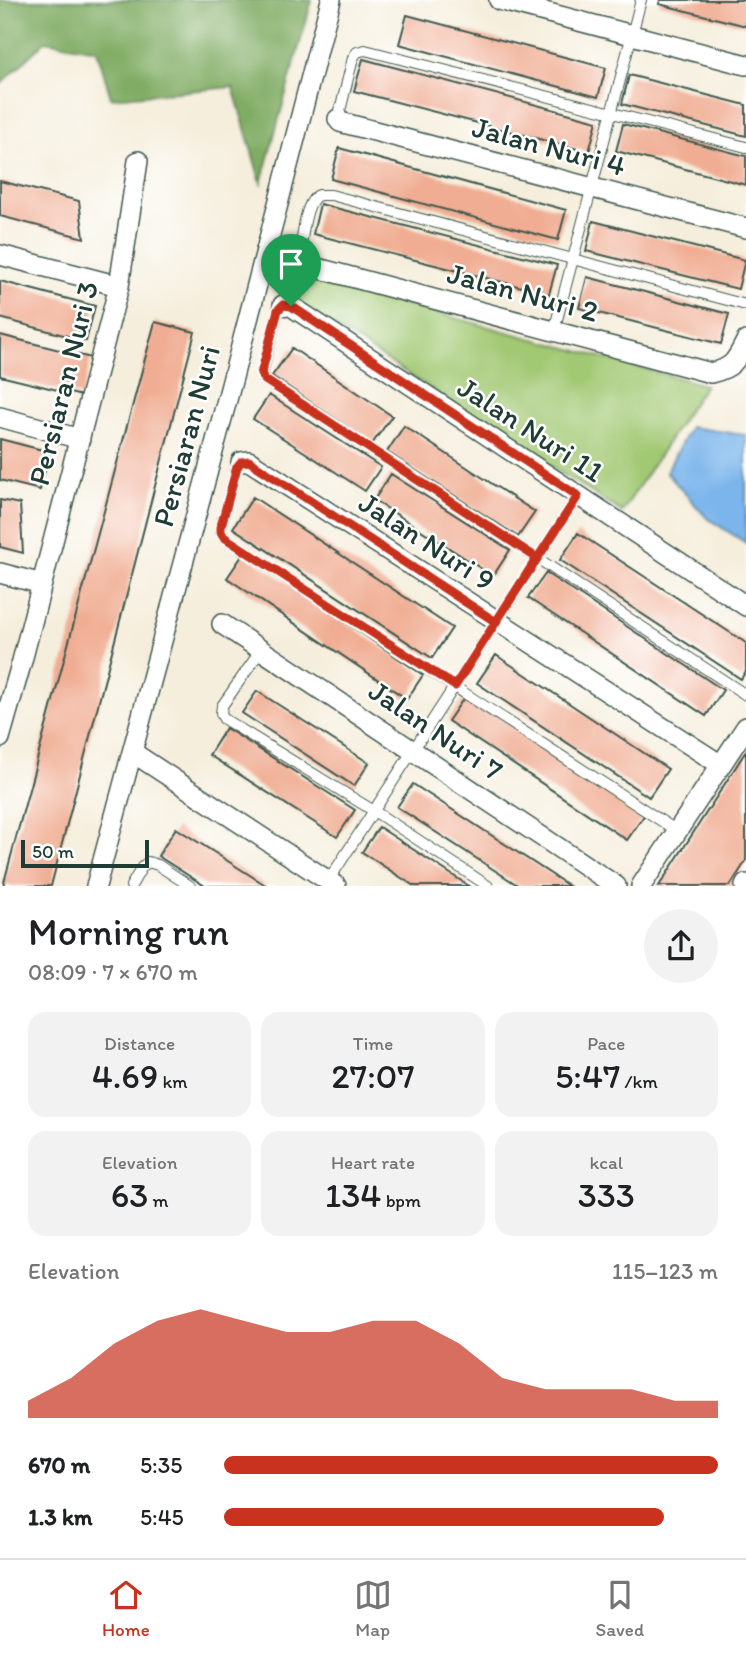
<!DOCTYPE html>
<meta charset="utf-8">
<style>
body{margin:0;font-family:Itim,sans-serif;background:#f2f2f2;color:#202124;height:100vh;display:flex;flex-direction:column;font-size:26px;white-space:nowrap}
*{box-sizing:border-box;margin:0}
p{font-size:23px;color:#757577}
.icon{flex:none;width:38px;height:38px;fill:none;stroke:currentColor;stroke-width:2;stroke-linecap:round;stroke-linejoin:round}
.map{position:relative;height:886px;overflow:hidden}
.panel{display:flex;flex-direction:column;background:#fff;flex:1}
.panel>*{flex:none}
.scale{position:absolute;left:21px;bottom:18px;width:128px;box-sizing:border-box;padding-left:7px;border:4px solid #1f3d34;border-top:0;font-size:19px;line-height:24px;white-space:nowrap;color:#1f3d34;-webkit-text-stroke:5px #fff;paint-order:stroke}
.pin{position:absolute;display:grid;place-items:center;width:60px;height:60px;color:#fff;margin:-72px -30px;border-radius:50% 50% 50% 0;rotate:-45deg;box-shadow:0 0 7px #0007}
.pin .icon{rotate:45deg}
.round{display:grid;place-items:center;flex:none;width:74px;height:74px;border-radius:37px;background:#f2f2f2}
.summary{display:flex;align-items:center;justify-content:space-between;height:119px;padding:0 28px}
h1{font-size:38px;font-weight:600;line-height:52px}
.stats{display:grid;grid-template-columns:repeat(3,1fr);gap:10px;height:119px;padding:7px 28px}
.stats div{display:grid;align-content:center;border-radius:18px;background:#f2f2f2;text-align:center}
.stats b{font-size:35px;font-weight:600}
.stats small{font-size:19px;font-weight:400}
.stats p{font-size:19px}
.chart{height:196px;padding:14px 28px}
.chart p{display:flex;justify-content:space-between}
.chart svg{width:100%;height:126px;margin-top:7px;fill:#c8321e;opacity:.7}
ul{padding:0 28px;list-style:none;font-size:23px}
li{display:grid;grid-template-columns:112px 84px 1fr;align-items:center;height:52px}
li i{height:18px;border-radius:9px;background:#c8321e}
.dock{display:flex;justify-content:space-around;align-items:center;height:98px;border-top:2px solid #e0e0e0;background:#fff;font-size:19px;color:#757577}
.dock a{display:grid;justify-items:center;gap:4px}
.dock .current{color:#c8321e}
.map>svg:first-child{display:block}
.green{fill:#a1c872;stroke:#608253;stroke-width:2}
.forest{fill:#80ac64;stroke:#50744c;stroke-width:2}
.water{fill:#7bb5ec;stroke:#4d7990;stroke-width:2}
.building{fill:#f0ad93}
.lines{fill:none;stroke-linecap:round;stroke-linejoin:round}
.lane-casing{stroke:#3f584d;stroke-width:12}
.street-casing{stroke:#3f584d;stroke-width:22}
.lane{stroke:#fff;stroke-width:10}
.street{stroke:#fff;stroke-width:19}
.route-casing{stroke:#fff;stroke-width:14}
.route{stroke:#c8321e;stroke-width:9}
.labels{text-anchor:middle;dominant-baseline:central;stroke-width:5;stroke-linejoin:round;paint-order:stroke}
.street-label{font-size:30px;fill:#1f3d34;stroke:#fff}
</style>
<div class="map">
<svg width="746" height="886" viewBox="0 0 746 886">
<rect width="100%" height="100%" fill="#fff"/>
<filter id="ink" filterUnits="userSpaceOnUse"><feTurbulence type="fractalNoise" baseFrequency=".0143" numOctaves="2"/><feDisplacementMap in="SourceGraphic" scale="14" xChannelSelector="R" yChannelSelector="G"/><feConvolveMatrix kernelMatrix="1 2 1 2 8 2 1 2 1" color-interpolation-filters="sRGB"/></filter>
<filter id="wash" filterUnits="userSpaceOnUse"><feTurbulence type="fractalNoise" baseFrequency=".00686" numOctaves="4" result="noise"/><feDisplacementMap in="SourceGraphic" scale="28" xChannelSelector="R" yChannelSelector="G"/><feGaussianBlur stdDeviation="1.57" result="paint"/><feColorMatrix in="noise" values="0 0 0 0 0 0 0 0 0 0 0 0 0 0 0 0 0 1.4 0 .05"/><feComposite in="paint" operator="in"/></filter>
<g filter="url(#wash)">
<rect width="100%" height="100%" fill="#f5eedc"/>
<path class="green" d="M288,273l417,112 -83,127 -338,-218z"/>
<path class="forest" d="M0,0h312l-51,183 -28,-96 -122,11 -14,-48 -52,-9 -45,44z"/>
<path class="water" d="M690,427l56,8v108l-39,-25 -41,-46z"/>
<g id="blocks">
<path class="building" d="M660,0h86v26l-87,-22z
M407,15l199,53 -8,29 -199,-53z
M363,59l234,62 -8,31 -235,-61z
M629,75l117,30v31l-124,-32z
M623,124l123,32v29l-130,-34z
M339,148l227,62 -8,30 -227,-61z
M0,181l79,20 5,37 -84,-22z
M320,204l237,61 -8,29 -236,-60z
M593,221l152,39 -7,29 -152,-38z
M587,277l142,37 -8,30 -142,-36z
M0,281l95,25 -9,35 -86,-23z
M155,322l40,10 -144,554h-48z
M0,335l91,23 -9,38 -82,-20z
M292,348l100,68 -20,28 -100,-68z
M269,395l112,72 -16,24 -112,-72z
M404,426l131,86 -17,25 -131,-85z
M0,439l50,13 -10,38 -40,-10z
M391,474l119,76 -17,26 -119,-76z
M253,497l199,131 -20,30 -199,-130z
M0,500l20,4 3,49 -23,-6z
M578,533l168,110v28l-5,8 -181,-119z
M244,553l179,122 -16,24 -180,-121z
M546,573l177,117 -17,26 -178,-118z
M496,655l172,114 -19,28 -172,-114z
M257,691l112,72 -15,23 -112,-73z
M466,695l179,119 -18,26 -179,-119z
M226,728l129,82 -18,27 -128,-82z
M746,751v110l-16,25h-71z
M413,784l156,102h-50l-122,-79z
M379,827l90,59h-55l-52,-34z
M176,828l91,58h-62l-47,-30z"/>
</g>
</g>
<g filter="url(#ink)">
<use href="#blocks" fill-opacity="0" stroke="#3f584d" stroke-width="2"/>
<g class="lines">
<g class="lane-casing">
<path id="lane" d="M338,119l15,-61 4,-6 8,-2 381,97
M306,265l-5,-4 -1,-6c2,-13 4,-55 19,-60 1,0 11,0 12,0l415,110
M283,305l-5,5 -16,64 3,6 481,315
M554,331l87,-331
M241,462l-4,5 -16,59v6l3,5 453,294
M261,650l-39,56 -1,7 3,6 150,92 114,75
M327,883l251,-387
M131,886l11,-19 6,-5 10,3 32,21"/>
</g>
<g class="street-casing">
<path id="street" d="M499,0l247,65
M338,119l2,3 406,106
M0,255l119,31
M306,265l405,108c22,-5 25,-12 35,-32
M283,305l8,1 455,300
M0,417l80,22
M241,462l8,-1 472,304
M0,573l42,11
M222,624l394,262
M0,738l22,-77 97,-375 19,-125
M132,752l204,134
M96,886l135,-501 100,-385
M641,886l105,-159
M745,886l1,-2"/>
</g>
<use href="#lane" class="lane"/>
<use href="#street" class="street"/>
</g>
</g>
<g class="lines" filter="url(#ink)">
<g class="route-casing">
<path id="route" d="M291,306l-8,-1 -5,5 -17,64 4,6 272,178 -82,128 -231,-149 -3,-5v-6l16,-59 4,-5 8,-1 247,161 82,-126 -287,-190"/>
</g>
<use href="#route" class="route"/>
</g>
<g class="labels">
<g class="street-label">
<text transform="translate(549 146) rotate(15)">Jalan Nuri 4</text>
<text transform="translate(523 292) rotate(15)">Jalan Nuri 2</text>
<text transform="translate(63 383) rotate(-76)">Persiaran Nuri 3</text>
<text transform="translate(531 429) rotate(33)">Jalan Nuri 11</text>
<text transform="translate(186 436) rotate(-75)">Persiaran Nuri</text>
<text transform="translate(427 541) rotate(33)">Jalan Nuri 9</text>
<text transform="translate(436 730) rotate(34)">Jalan Nuri 7</text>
</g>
</g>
</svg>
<div class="scale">50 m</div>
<div class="pin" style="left:291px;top:306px;background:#1e9e55"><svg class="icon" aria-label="arrive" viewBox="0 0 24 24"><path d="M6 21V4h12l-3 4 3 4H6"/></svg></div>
</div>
<section class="panel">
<div class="summary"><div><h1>Morning run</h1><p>08:09 · 7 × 670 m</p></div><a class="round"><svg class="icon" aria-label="share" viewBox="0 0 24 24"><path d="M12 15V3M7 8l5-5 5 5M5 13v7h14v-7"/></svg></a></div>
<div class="stats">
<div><p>Distance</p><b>4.69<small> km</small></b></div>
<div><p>Time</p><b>27:07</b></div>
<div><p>Pace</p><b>5:47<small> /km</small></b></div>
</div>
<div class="stats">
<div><p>Elevation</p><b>63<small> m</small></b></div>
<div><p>Heart rate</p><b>134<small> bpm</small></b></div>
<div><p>kcal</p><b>333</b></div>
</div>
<div class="chart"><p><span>Elevation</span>115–123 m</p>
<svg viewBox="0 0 160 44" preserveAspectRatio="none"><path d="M0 44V38L10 30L20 18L30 10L40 6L50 10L60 14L70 14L80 10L90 10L100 18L110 30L120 34L130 34L140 34L150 38L160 38V44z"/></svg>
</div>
<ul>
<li><b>670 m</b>5:35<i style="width:100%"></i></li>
<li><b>1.3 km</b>5:45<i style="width:89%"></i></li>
</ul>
</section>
<nav class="dock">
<a class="current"><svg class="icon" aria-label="home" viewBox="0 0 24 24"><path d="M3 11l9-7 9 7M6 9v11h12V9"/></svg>Home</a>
<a><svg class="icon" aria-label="map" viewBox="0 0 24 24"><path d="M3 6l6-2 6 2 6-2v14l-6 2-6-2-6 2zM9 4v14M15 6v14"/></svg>Map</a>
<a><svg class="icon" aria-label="saved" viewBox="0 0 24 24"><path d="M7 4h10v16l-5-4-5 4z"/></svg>Saved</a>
</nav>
